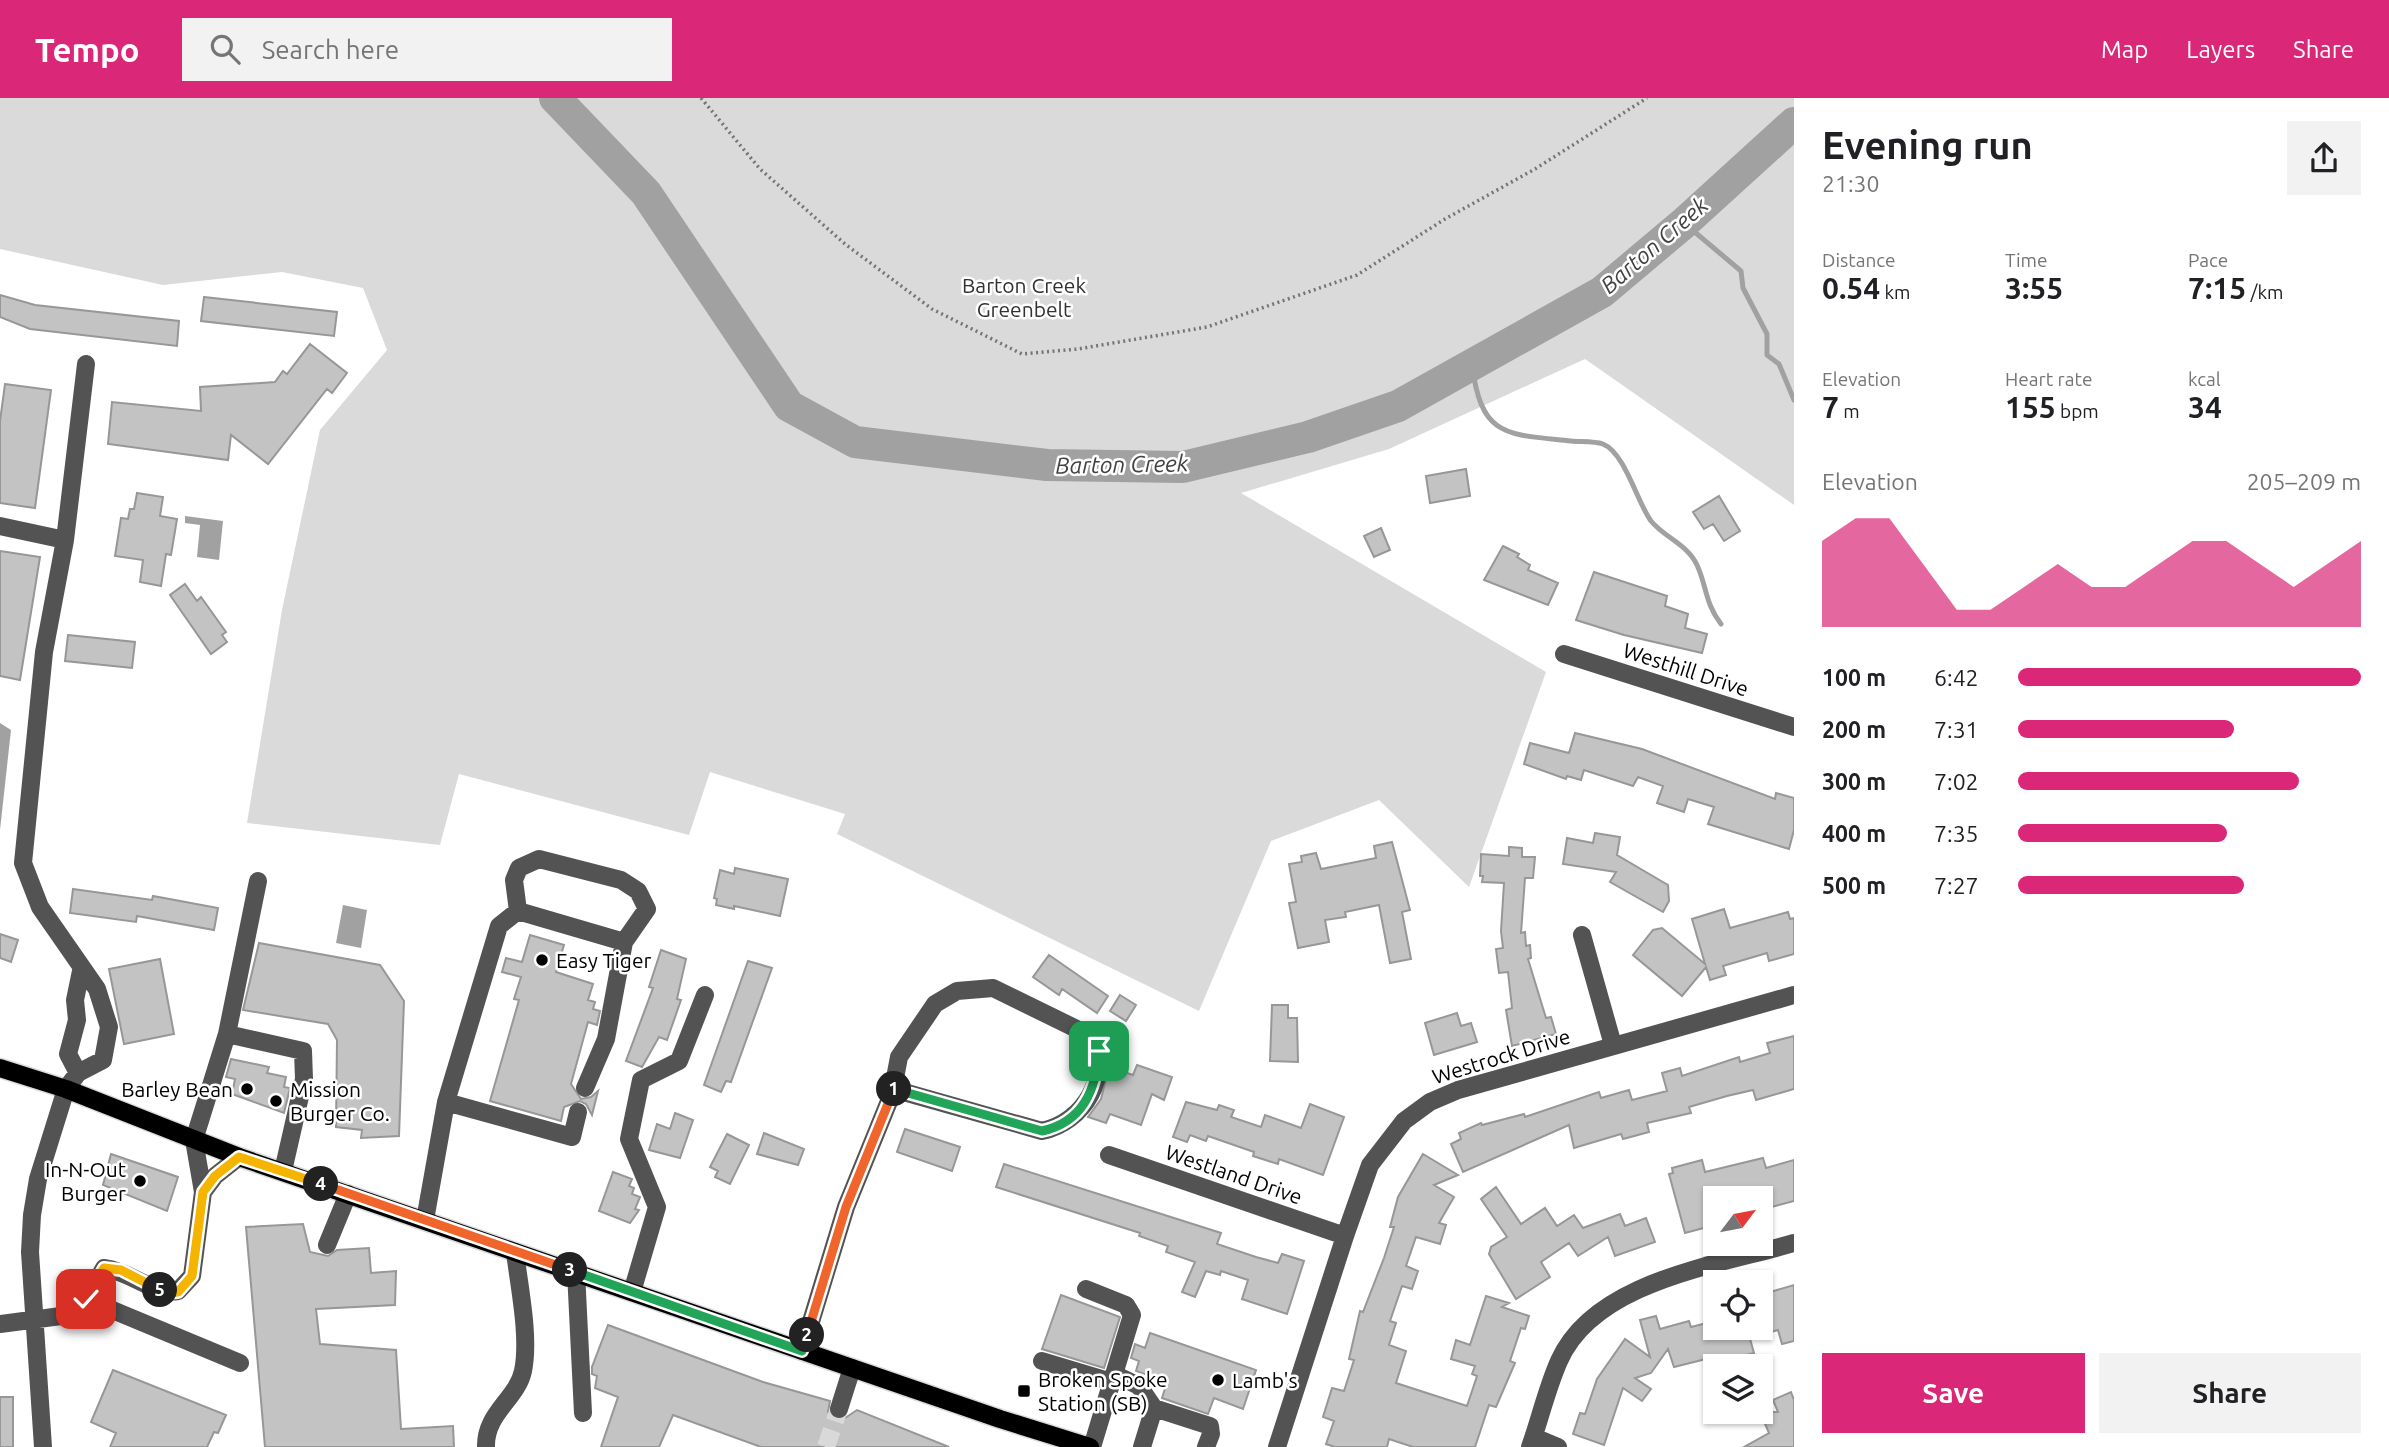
<!DOCTYPE html>
<meta charset="utf-8">
<style>
body{margin:0;font-family:Ubuntu,sans-serif;background:#f2f2f2;color:#202124;height:100vh;display:flex;flex-direction:column;font-size:26px;white-space:nowrap}
*{box-sizing:border-box;margin:0}
p{font-size:23px;color:#757577}
.icon{flex:none;width:38px;height:38px;fill:none;stroke:currentColor;stroke-width:2;stroke-linecap:round;stroke-linejoin:round}
.map{position:relative;flex:1;overflow:hidden}
.details{display:flex;flex-direction:column;background:#fff;width:595px}
.details>*{flex:none}
.needle{width:46px;rotate:58deg}
.fabs{position:absolute;left:1703px;top:1088px;display:grid;gap:14px}
.fabs a{display:grid;place-items:center;width:70px;height:70px;border-radius:0px;background:#fff;box-shadow:0 2px 5px #0004;font-size:35px}
.pin{position:absolute;display:grid;place-items:center;width:60px;height:60px;color:#fff;margin:-30px;border-radius:14px;box-shadow:0 4px 10px #0006}
.km{position:absolute;width:35px;height:35px;margin:-18px;border-radius:50%;background:#222;color:#fff;font-size:19px;line-height:35px;text-align:center}
.round{display:grid;place-items:center;flex:none;width:74px;height:74px;border-radius:0px;background:#f2f2f2}
.headline{display:flex;align-items:center;justify-content:space-between;height:119px;padding:0 28px}
h1{font-size:38px;font-weight:700;line-height:52px}
.figures{display:grid;grid-template-columns:repeat(3,1fr);gap:10px;height:119px;padding:7px 28px}
.figures div{display:grid;align-content:center}
.figures b{font-size:30px;font-weight:700}
.figures small{font-size:19px;font-weight:400}
.figures p{font-size:19px}
.chart{height:196px;padding:14px 28px}
.chart p{display:flex;justify-content:space-between}
.chart svg{width:100%;height:126px;margin-top:7px;fill:#db2777;opacity:.7}
.cta{display:flex;gap:14px;margin-top:auto;padding:14px 28px}
.cta a{flex:1;height:80px;border-radius:0px;background:#db2777;color:#fff;font-size:28px;font-weight:700;line-height:80px;text-align:center}
.cta a+a{background:#f2f2f2;color:#202124}
ul{padding:0 28px;list-style:none;font-size:23px}
li{display:grid;grid-template-columns:112px 84px 1fr;align-items:center;height:52px}
li i{height:18px;border-radius:9px;background:#db2777}
header{display:flex;align-items:center;gap:42px;box-sizing:border-box;height:98px;padding:0 35px;background:#db2777;color:#fff}
header strong{font-size:33px}
nav{display:flex;gap:38px;margin-inline-start:auto;font-size:24px}
.search{width:490px;height:63px;background:#f2f2f2;display:flex;align-items:center;gap:18px;box-sizing:border-box;padding:0 24px;border-radius:0px;color:#757577;font-size:26px}
main{display:flex;flex:1;min-height:0}
.map>svg:first-child{display:block}
.green{fill:#dadada}
.water{fill:#a1a1a1}
.lines{fill:none;stroke-linecap:round;stroke-linejoin:round}
.stream{stroke:#a1a1a1;stroke-width:5}
.river{stroke:#a1a1a1;stroke-width:32}
.building{fill:#c3c3c3;stroke:#979797;stroke-width:2}
.minor-tunnel{stroke:#d9d9d9;stroke-width:18;stroke-dasharray:18 9;stroke-linecap:butt}
.major-casing{stroke:#dbdbdb;stroke-width:21}
.path{stroke:#757575;stroke-width:3.5;stroke-dasharray:2 3.5;stroke-linecap:butt}
.minor{stroke:#535353;stroke-width:18}
.major{stroke:#000;stroke-width:18}
.split-1-casing{stroke:#fff;stroke-width:14}
.split-2-casing{stroke:#fff;stroke-width:14}
.split-3-casing{stroke:#fff;stroke-width:14}
.split-4-casing{stroke:#fff;stroke-width:14}
.split-5-casing{stroke:#fff;stroke-width:14}
.split-6-casing{stroke:#fff;stroke-width:14}
.split-1{stroke:#22a559;stroke-width:9}
.split-2{stroke:#f0652b;stroke-width:9}
.split-3{stroke:#22a559;stroke-width:9}
.split-4{stroke:#f0652b;stroke-width:9}
.split-5{stroke:#f5b400;stroke-width:9}
.split-6{stroke:#f5b400;stroke-width:9}
.poi-dot{fill:#000;stroke:#fff;stroke-width:2.5}
.labels{text-anchor:middle;dominant-baseline:central;stroke-width:5;stroke-linejoin:round;paint-order:stroke}
.park-label{font-size:21px;fill:#313131;stroke:#fff}
.street-label{font-size:21px;fill:#000;stroke:#fff}
.poi-label{font-size:21px;fill:#000;stroke:#fff;text-anchor:start}
.water-label{font-size:23px;font-style:italic;fill:#424242;stroke:#fff}
</style>
<header>
<strong>Tempo</strong>
<div class="search"><svg class="icon" aria-label="search" viewBox="0 0 24 24"><circle cx="10" cy="10" r="6"/><path d="M15 15l6 6"/></svg>Search here</div>
<nav><a>Map</a><a>Layers</a><a>Share</a></nav>
</header>
<main>
<div class="map">
<svg width="1794" height="1349" viewBox="0 0 1794 1349">
<rect width="100%" height="100%" fill="#fff"/>
<path class="green" d="M0,0h1794v407l-209,-146 -196,90 -148,44 305,179 -77,215 -90,-87 -108,41 -72,170 -362,-177 8,-20 -135,-42 -21,63 -230,-61 -19,71 -193,-22 35,-213 38,-180 67,-80 -24,-62 -81,-16 -119,13 -163,-36z"/>
<path class="water" d="M185,418l38,5 -4,39 -22,-3 3,-32 -15,-2z
M0,625l11,7 -11,100z
M343,807l24,5 -6,38 -25,-5z"/>
<g class="lines">
<path class="stream" d="M1684,125l57,48 2,17 24,46v21l12,9 15,36
M1472,266c9,74 34,70 99,77 9,1 23,0 32,3 22,9 34,58 48,77 14,17 36,23 46,44 10,22 8,38 24,59"/>
<path class="river" d="M555,0l91,95 143,213 66,36 192,23 136,2 125,-30 90,-31 204,-114 82,-69 110,-100"/>
</g>
<path class="building" d="M0,197l35,10 144,16 -2,25 -147,-17 -30,-12z
M204,199l133,15 -3,24 -133,-15z
M310,246l37,29 -15,20 -5,-4 -59,75 -37,-29 -3,25 -120,-16 4,-42 89,9 -1,-24 75,-5 8,-11 4,3z
M5,286l46,6 -16,118 -35,-5v-82z
M1466,371l4,27 -40,7 -4,-27z
M137,395l26,4 -3,19 17,3 -6,36 -5,-1 -5,32 -21,-4 3,-22 -28,-4 6,-38 7,1 2,-10h4z
M1719,398l21,35 -16,10 -11,-17 -9,5 -11,-17z
M1381,430l9,22 -16,7 -10,-21z
M1503,448l16,8 -2,3 13,8 -2,5 30,13 -10,22 -64,-25z
M0,453l40,6 -20,123 -20,-4z
M1594,474l73,24 -2,10 23,8 -3,14 22,6 -5,19 -78,-18 -48,-15z
M185,486l12,17 4,-4 25,35 -4,3 5,7 -16,12 -41,-59z
M68,537l67,7 -3,26 -67,-7z
M1575,635l67,16 133,50 1,-6 18,5v32l-5,19 -81,-25 6,-17 -26,-8 -4,13 -27,-9 6,-17 -25,-9 -5,9 -49,-16 -3,10 -14,-4 -1,3 -42,-15 6,-21 39,10z
M1595,735l25,4 -3,18 51,30 1,16 -6,11 -53,-30 6,-10 -53,-8 4,-26 26,5z
M1392,744l18,68 -8,2 9,47 -21,4 -11,-58 -34,7 1,5 -21,3 4,22 -31,6 -9,-45 7,-1 -7,-38 13,-2 -1,-6 15,-3 5,16 55,-11 -2,-12z
M1509,749l13,1v9h13l-2,21h-8l-4,55 4,-1 1,14 4,-1 1,13 -3,1 18,59 5,-1 5,17 -44,12 -6,-36 6,-2 -4,-36 -9,1 -3,-24 7,-1 -2,-17 3,-48 -22,-1 1,-6h-3l1,-22 28,2z
M735,770l53,11 -8,37 -46,-10v3l-18,-4 1,-6 -3,-1 6,-28 14,4z
M73,791l79,11 1,-4 65,12 -4,22 -77,-14 -1,6 -66,-9z
M1724,811l6,19 58,-16 2,7 4,-1v36l-25,7 -2,-8 -44,13 3,9 -16,5 -4,-13 -24,29 -49,-41 20,-25 9,-2 43,36 -13,-45z
M0,836l18,6 -7,22 -11,-4z
M530,837l34,10 -8,27 37,12 -5,16 7,2 -2,7 7,2 -3,14 -9,-3 -17,62 10,15 10,-2 7,-6 -6,24 -6,-11 -6,-3 -16,6 -3,14 -71,-20 29,-101 -5,-1 7,-22 -19,-5 4,-14 16,4z
M259,845l121,22 24,36 -5,135 -38,2 1,-8 -26,-3 1,-87 -9,-16 -85,-14z
M661,852l25,9 -9,40 4,1 -14,40 -8,-3 -17,30 -16,-6 27,-73 -4,-1z
M1049,857l59,41 -11,17 -35,-24 -3,6 -26,-18z
M160,861l14,75 -50,10 -15,-75z
M748,863l24,7 -41,114 -5,-1 -5,11 -17,-7z
M1120,897l16,10 -10,16 -16,-10z
M1272,907h16v13h9l1,44 -28,-1z
M1457,915l4,13 10,-3 6,19 -43,13 -9,-32z
M1794,938v53l-38,11 -3,-10 -26,6 -38,11 2,6 -44,10 2,9 -26,7 -2,-5 -47,14 -5,-23 -106,47 -12,-28 10,-5 -2,-6 22,-10 1,2 42,-11 1,3 74,-25 2,6 28,-8 3,10 35,-9 -5,-18 18,-5 2,8 57,-19 1,5 30,-9 -3,-10z
M231,961l38,8 -2,6 19,4 -2,10 6,1 -6,25 -52,-19 3,-15 -9,-2z
M1137,967l35,12 -8,23 -12,-6 -11,31 -31,-11 -4,9 -18,-6 13,-18 8,-32 24,8z
M1186,1004l31,8 2,-5 15,5 -3,7 30,10 4,-12 36,13 9,-24 34,13 -21,58 -44,-16 -1,5 -25,-8 1,-4 -46,-16 -2,5 -16,-6 -3,7 -14,-5z
M675,1015l18,7 -13,38 -31,-8 8,-26 13,5z
M905,1031l55,18 -8,24 -55,-19z
M764,1035l40,16 -6,16 -41,-11z
M727,1036l22,11 -19,39 -15,-7 3,-6 -8,-4z
M111,1056l67,23 -11,34 -64,-26z
M1423,1056l35,21 -24,10 20,12 -15,26 7,2 -6,19 -24,-7 -10,29 12,5 -6,18 -10,-3 -12,35 6,2 -7,22 17,6 -10,32 71,23 10,-30 -5,-2 3,-8 -24,-7 5,-19 14,5 16,-49 23,7 -7,4 27,9 -4,13 -4,-1 -11,33 5,2 -19,44 -7,-2 -14,42h-62l-24,-8 -2,8h-52l-9,-3 8,-23 -11,-4 9,-29 12,3 10,-31 -5,-1 11,-48 3,1 21,-54 10,-31h-4l8,-30z
M1763,1060l3,10 28,-8v41l-34,9v-11h-45v26l-30,8 -16,-59 4,-1 -1,-5 30,-8 3,12z
M1004,1066l217,69 -4,11 39,13 22,6 4,-9 22,7 -17,53 -45,-15 6,-19 -27,-9 -1,4 -14,-4 -11,26 -13,-5 13,-30 -29,-10 2,-6 -29,-10 1,-3 -144,-46z
M613,1074l19,7 -3,7 5,2 -2,6 8,3 -5,12 4,1 -9,13 -31,-12z
M1496,1089l25,37 24,-16 12,18 17,-11 9,13 37,-14 5,12 21,-8 9,24 -40,14 -7,-19 -30,19 -9,-13 -28,19 9,15 -34,22 -27,-45 2,-7 16,-10 -26,-38z
M303,1126l7,28 18,4 9,-6 32,-2 2,25 25,-2 -1,34 -79,4 4,35 76,6 5,79 52,-3 1,21h-189l-19,-220z
M1794,1187v56l-12,3 -4,-14 -18,5v-40z
M1061,1197l59,22 -16,51 -62,-19z
M1656,1218l4,13 29,-8 2,6 20,-5 4,6h32l7,25 -43,12 -1,-7 -36,9 -6,-18 -17,24 -16,5 16,11 -9,12 -19,-13 -19,57 -31,-11 7,-21 5,1 12,-35 28,-40 25,18 -10,-37z
M608,1227l155,57 67,19 -2,11 7,8h7l15,-10 92,37h-188l-88,-32 -14,32h-58l17,-50 -23,-9 2,-12 -5,-2v-7z
M1150,1235l106,37 -13,39 -29,-11 -6,16 -46,-16 5,-16 -31,-11 3,-10 -8,-3 4,-14 10,4z
M113,1272l113,45 -8,18 -4,-1 -7,15h-97l6,-14 -25,-11z
M1791,1294l3,8v47h-50l25,-14 -9,-21h18l-5,-12z
M0,1299h13v50h-13z"/>
<g class="lines">
<path class="minor-tunnel" d="M826,1349l13,-38"/>
<g class="major-casing">
<path id="major" d="M0,970l66,21 173,68 761,262 90,28"/>
</g>
<path class="path" d="M701,0l59,71 85,75 87,65 90,45 56,-5 129,-22 150,-52 88,-56 90,-50 112,-71"/>
<path class="minor" d="M0,428l65,14
M1564,556l230,73
M518,813l-4,-31 5,-12 20,-9 82,21 17,11 9,18 -23,33
M1582,837l31,110
M227,936l76,17 1,28 -21,92
M78,975l-10,-19 9,-34 -2,-20 6,-29
M446,1004l126,35 6,-25
M1109,1057l236,81
M203,1094l12,-16 24,-19
M425,1122l21,-118 53,-176 19,-15 106,31 -18,97 -21,49
M327,1147l21,-51
M576,1174l7,141
M1086,1191l40,16 6,10 -40,132
M632,1194l25,-85 -28,-68 12,-59 38,-19 26,-66
M86,1201l154,64
M0,1226l61,-8 22,-10 21,-38c26,3 49,27 74,23l14,-15 11,-84 -9,-52 33,-106 31,-153
M802,1253l44,-144 46,-113 7,-37 36,-53 22,-13 36,-3 98,48c21,40 -7,86 -49,95l-149,-42
M1042,1263l70,21
M1114,1276l25,12 15,22 -12,39
M1154,1310l56,18 1,8 -5,13
M839,1311l13,-41
M1534,1339l24,10
M43,1349l-13,-195 2,-37 6,-36 28,-90 12,-16 25,-13 6,-33 -12,-38 -57,-82 -17,-44 21,-211 21,-112 21,-176
M486,1349c-1,-34 31,-48 37,-76 7,-34 -4,-85 -8,-119
M1277,1349l68,-211 25,-71 34,-44 26,-19 28,-12 336,-95
M1530,1349c10,-28 17,-59 29,-86 35,-80 159,-96 235,-118"/>
<use href="#major" class="major"/>
</g>
<g class="lines">
<g class="split-1-casing">
<path id="split-1" d="M894,991l148,42c41,-9 54,-41 57,-80"/>
</g>
<g class="split-2-casing">
<path id="split-2" d="M807,1237l39,-128 48,-118"/>
</g>
<g class="split-3-casing">
<path id="split-3" d="M570,1172l232,81 5,-16"/>
</g>
<g class="split-4-casing">
<path id="split-4" d="M321,1086l249,86"/>
</g>
<g class="split-5-casing">
<path id="split-5" d="M160,1192l5,3 13,-1 14,-16 11,-84 12,-16 24,-19 82,27"/>
</g>
<g class="split-6-casing">
<path id="split-6" d="M86,1201l18,-31 17,2 39,20"/>
</g>
<use href="#split-1" class="split-1"/>
<use href="#split-2" class="split-2"/>
<use href="#split-3" class="split-3"/>
<use href="#split-4" class="split-4"/>
<use href="#split-5" class="split-5"/>
<use href="#split-6" class="split-6"/>
</g>
<g class="poi-dot">
<circle cx="542" cy="862" r="7"/>
<circle cx="247" cy="991" r="7"/>
<circle cx="276" cy="1003" r="7"/>
<circle cx="140" cy="1083" r="7"/>
<circle cx="1218" cy="1282" r="7"/>
<rect x="1017" y="1286" width="14" height="14" rx="3.5"/>
</g>
<g class="labels">
<g class="park-label">
<text x="1024" y="187">Barton Creek<tspan x="1024" dy="24">Greenbelt</tspan></text>
</g>
<g class="street-label">
<text transform="translate(1686 571) rotate(18)">Westhill Drive</text>
<text transform="translate(1501 958) rotate(-17)">Westrock Drive</text>
<text transform="translate(1234 1076) rotate(19)">Westland Drive</text>
</g>
<g class="poi-label">
<text x="556" y="862">Easy Tiger</text>
<text x="233" y="991" text-anchor="end">Barley Bean</text>
<text x="290" y="991">Mission<tspan x="290" dy="24">Burger Co.</tspan></text>
<text x="126" y="1071" text-anchor="end">In-N-Out<tspan x="126" dy="24">Burger</tspan></text>
<text x="1038" y="1281">Broken Spoke<tspan x="1038" dy="24">Station (SB)</tspan></text>
<text x="1232" y="1282">Lamb's</text>
</g>
<g class="water-label">
<text transform="translate(1654 147) rotate(-41)">Barton Creek</text>
<text transform="translate(1122 366) rotate(-1)">Barton Creek</text>
</g>
</g>
</svg>
<div class="fabs">
<a><svg class="needle" viewBox="-14 -14 28 28"><path d="M0-13l5 13h-10z" fill="#e53935"/><path d="M0 13l5-13h-10z" fill="#757577"/></svg></a>
<a><svg class="icon" aria-label="locate" viewBox="0 0 24 24"><circle cx="12" cy="12" r="6"/><path d="M12 2v4M12 18v4M2 12h4M18 12h4"/></svg></a>
<a><svg class="icon" aria-label="layers" viewBox="0 0 24 24"><path d="M12 4l9 5-9 5-9-5zM3 14l9 5 9-5"/></svg></a>
</div>
<div class="pin" style="left:1099px;top:953px;background:#1e9e55"><svg class="icon" aria-label="arrive" viewBox="0 0 24 24"><path d="M6 21V4h12l-3 4 3 4H6"/></svg></div>
<div class="pin" style="left:86px;top:1201px;background:#d93025"><svg class="icon" aria-label="check" viewBox="0 0 24 24"><path d="M5 12l5 5 9-10"/></svg></div>
<b class="km" style="left:894px;top:991px">1</b>
<b class="km" style="left:807px;top:1237px">2</b>
<b class="km" style="left:570px;top:1172px">3</b>
<b class="km" style="left:321px;top:1086px">4</b>
<b class="km" style="left:160px;top:1192px">5</b>
</div>
<section class="details">
<div class="headline"><div><h1>Evening run</h1><p>21:30</p></div><a class="round"><svg class="icon" aria-label="share" viewBox="0 0 24 24"><path d="M12 15V3M7 8l5-5 5 5M5 13v7h14v-7"/></svg></a></div>
<div class="figures">
<div><p>Distance</p><b>0.54<small> km</small></b></div>
<div><p>Time</p><b>3:55</b></div>
<div><p>Pace</p><b>7:15<small> /km</small></b></div>
</div>
<div class="figures">
<div><p>Elevation</p><b>7<small> m</small></b></div>
<div><p>Heart rate</p><b>155<small> bpm</small></b></div>
<div><p>kcal</p><b>34</b></div>
</div>
<div class="chart"><p><span>Elevation</span>205–209 m</p>
<svg viewBox="0 0 160 44" preserveAspectRatio="none"><path d="M0 44V14L10 6L20 6L30 22L40 38L50 38L60 30L70 22L80 30L90 30L100 22L110 14L120 14L130 22L140 30L150 22L160 14V44z"/></svg>
</div>
<ul>
<li><b>100 m</b>6:42<i style="width:100%"></i></li>
<li><b>200 m</b>7:31<i style="width:63%"></i></li>
<li><b>300 m</b>7:02<i style="width:82%"></i></li>
<li><b>400 m</b>7:35<i style="width:61%"></i></li>
<li><b>500 m</b>7:27<i style="width:66%"></i></li>
</ul>
<div class="cta"><a>Save</a><a>Share</a></div>
</section>
</main>
